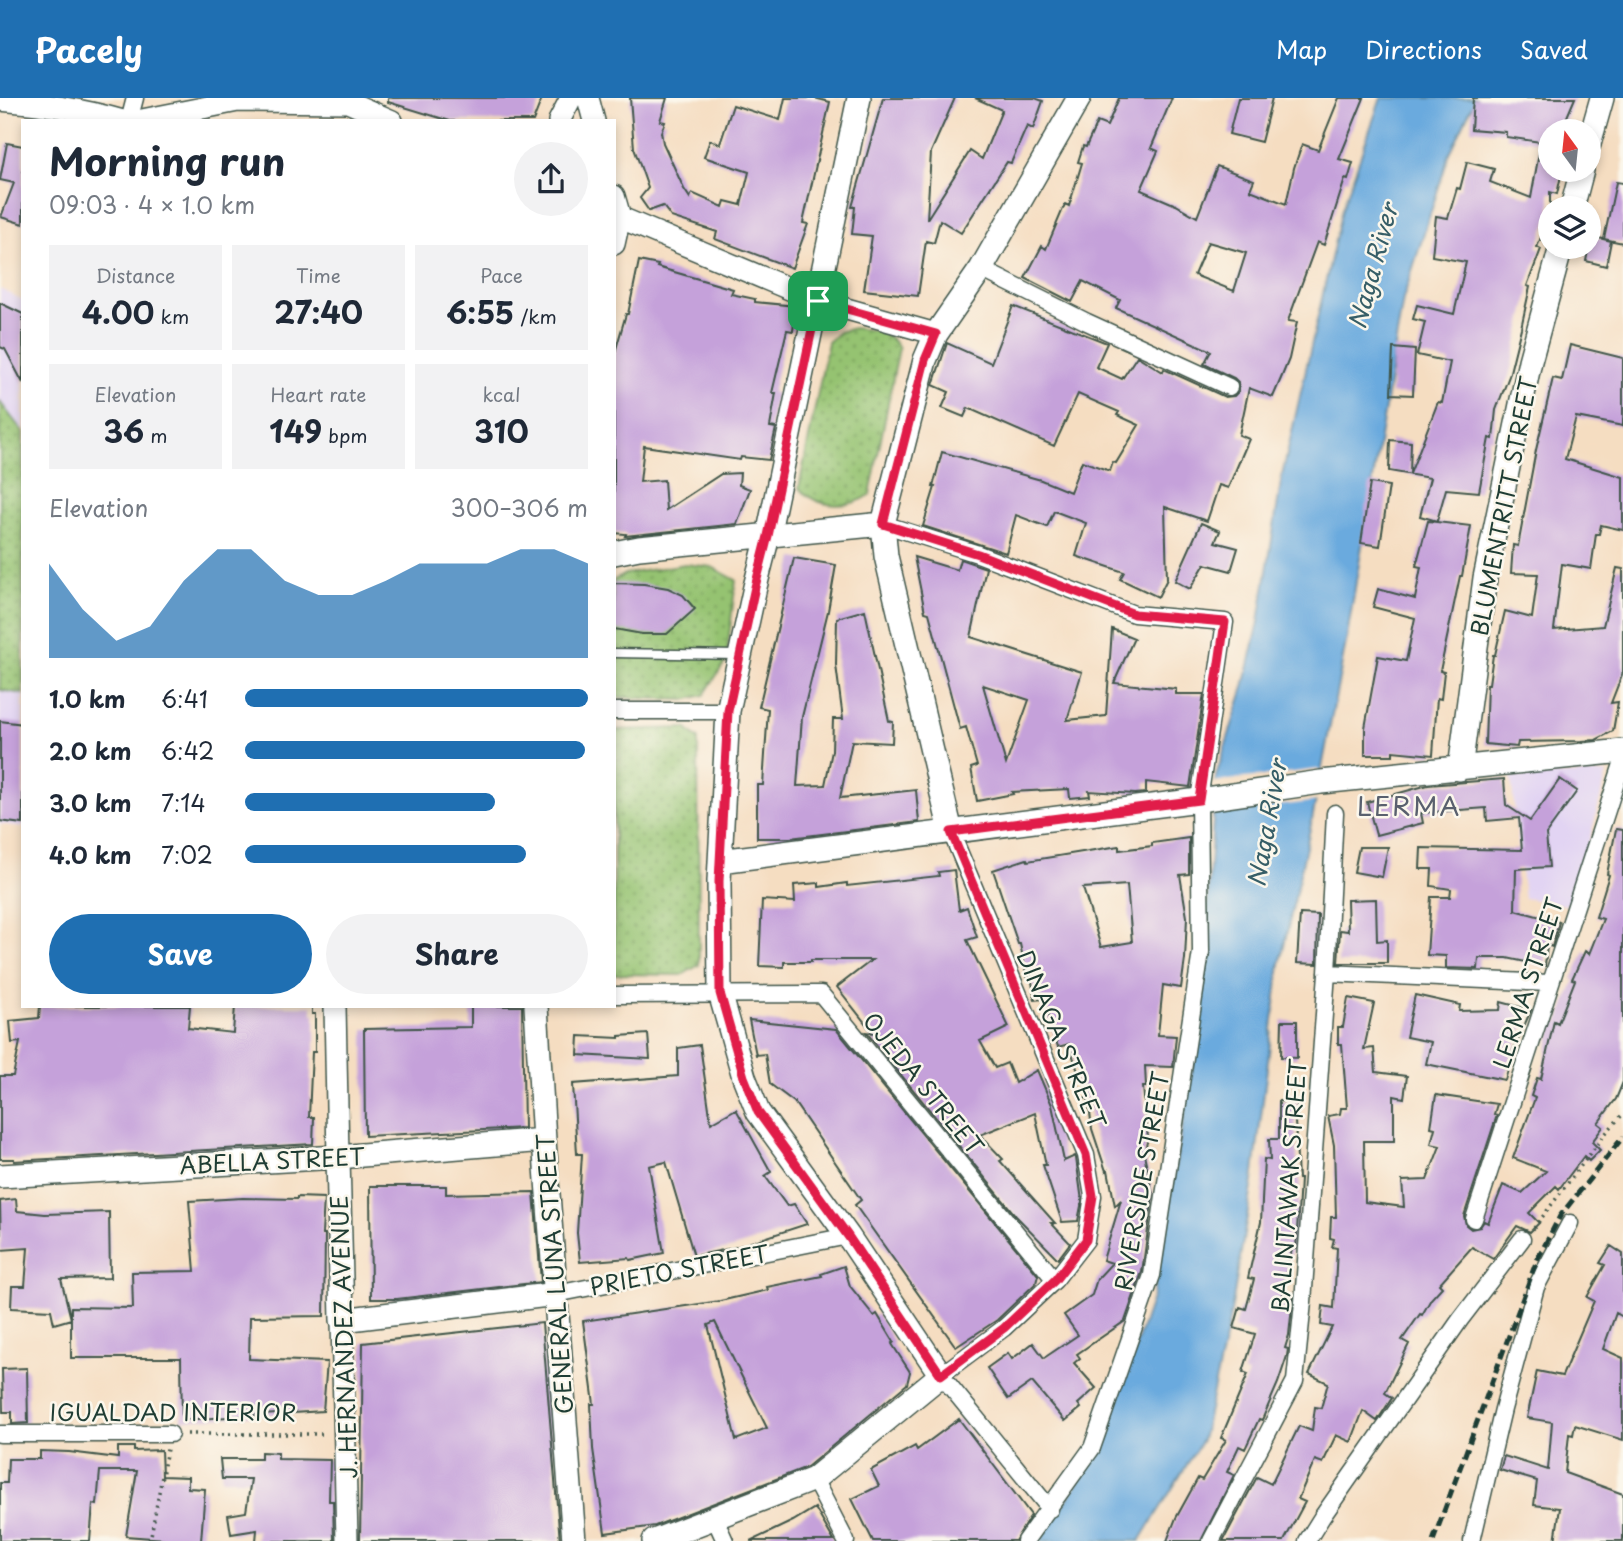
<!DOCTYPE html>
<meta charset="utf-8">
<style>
body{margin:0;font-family:"Playpen Sans",sans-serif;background:#f2f2f3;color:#1f2937;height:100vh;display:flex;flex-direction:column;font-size:26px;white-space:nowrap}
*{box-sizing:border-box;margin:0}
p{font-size:23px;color:#747a83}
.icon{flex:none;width:38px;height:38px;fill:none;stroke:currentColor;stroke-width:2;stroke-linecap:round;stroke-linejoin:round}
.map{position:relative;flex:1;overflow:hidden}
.drawer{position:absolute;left:21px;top:21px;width:595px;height:889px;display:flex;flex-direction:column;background:#fff;border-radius:0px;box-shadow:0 4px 10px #0003}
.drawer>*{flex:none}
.needle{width:46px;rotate:345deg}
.controls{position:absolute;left:1538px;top:21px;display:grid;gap:14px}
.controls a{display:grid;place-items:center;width:63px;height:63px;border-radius:50%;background:#fff;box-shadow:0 4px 10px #0003;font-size:35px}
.pin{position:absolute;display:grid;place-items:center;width:60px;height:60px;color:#fff;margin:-30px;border-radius:14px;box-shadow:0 4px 10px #0006}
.round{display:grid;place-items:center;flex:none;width:74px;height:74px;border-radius:37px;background:#f2f2f3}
.overview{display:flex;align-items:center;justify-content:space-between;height:119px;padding:0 28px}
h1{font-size:38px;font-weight:700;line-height:52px}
.figures{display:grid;grid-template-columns:repeat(3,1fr);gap:10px;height:119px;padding:7px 28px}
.figures div{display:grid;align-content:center;border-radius:0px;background:#f2f2f3;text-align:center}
.figures b{font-size:30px;font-weight:700}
.figures small{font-size:19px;font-weight:400}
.figures p{font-size:19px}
.chart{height:196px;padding:14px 28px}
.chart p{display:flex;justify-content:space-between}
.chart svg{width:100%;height:126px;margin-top:7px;fill:#1f6fb2;opacity:.7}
.button{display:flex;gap:14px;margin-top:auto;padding:14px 28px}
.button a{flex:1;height:80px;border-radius:42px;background:#1f6fb2;color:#fff;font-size:28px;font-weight:700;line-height:80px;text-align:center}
.button a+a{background:#f2f2f3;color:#1f2937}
ul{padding:0 28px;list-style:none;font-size:23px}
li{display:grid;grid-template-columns:112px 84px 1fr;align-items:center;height:52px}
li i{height:18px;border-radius:9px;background:#1f6fb2}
header{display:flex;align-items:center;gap:42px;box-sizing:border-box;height:98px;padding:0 35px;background:#1f6fb2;color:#fff}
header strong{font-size:33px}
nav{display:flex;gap:38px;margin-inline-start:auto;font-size:24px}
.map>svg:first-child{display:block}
.built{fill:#e2d4f3}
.grass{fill:url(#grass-dots);stroke:#5a8052;stroke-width:2}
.water{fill:#6baade;stroke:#457489;stroke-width:2}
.pier{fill:#f5ddc1}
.building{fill:#c5a1da;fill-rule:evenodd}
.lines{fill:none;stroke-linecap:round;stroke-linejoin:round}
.service-casing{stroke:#3f5549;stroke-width:11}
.minor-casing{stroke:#3f5549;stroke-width:19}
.tertiary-casing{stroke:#3f5549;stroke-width:24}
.secondary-casing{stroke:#3f5549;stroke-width:26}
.path{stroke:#3f5549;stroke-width:3.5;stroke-dasharray:2 5;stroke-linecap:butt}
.service{stroke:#fff;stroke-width:8}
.minor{stroke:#fff;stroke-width:16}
.tertiary{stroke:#fff;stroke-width:21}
.secondary{stroke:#fff;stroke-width:23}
.rail{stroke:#1f3d34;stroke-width:5;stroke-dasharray:10 5;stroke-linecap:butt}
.route-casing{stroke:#fff;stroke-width:14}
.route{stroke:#e11d48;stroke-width:9}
.labels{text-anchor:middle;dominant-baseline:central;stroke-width:5;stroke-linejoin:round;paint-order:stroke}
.street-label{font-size:23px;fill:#1f3d34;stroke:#fbf7ec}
.water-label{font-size:24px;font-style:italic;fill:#365e67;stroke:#fbf7ec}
.quarter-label{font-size:26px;letter-spacing:2px;fill:#59606e;stroke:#fbf7ec}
</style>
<header>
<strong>Pacely</strong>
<nav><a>Map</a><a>Directions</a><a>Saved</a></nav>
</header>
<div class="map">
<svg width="1623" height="1443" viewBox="0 0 1623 1443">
<defs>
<pattern id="grass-dots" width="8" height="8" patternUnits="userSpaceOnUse" patternTransform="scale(1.75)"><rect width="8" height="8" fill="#95c371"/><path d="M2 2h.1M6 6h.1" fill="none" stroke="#79a05e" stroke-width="1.8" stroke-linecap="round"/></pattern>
</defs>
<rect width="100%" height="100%" fill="#fbf7ec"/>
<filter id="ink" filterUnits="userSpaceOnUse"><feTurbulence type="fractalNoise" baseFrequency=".0143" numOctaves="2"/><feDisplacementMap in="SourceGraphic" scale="14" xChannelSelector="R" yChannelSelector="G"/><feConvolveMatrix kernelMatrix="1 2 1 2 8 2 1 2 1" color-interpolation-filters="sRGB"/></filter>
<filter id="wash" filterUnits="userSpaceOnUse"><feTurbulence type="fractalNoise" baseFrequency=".00686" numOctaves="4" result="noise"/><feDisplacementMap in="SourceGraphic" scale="28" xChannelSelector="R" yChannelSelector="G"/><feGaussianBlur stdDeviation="1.57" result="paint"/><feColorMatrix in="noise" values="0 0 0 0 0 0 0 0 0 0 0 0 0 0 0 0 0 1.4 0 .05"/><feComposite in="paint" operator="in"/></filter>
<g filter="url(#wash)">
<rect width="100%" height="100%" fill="#f5ddc1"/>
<path class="built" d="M0,191l23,11v527l-23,-3z
M1607,675l-35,133 -48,-8 -13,-121z"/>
<path class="grass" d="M853,230c21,2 34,2 46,20l-29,147c-22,15 -53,13 -71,-7l29,-146 11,-10z
M0,304l23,30v262l-23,-4z
M685,466l27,3 24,13 -10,81 -22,34 -19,5 -71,-3v-117l12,-6z
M686,630l12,11 1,226 -17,10 -68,-1v-244z"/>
<path class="water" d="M1381,0h95l-27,57 -46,144 -57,343 -34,178 -32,144 -27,217 -22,131 -29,128 -62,101h-100l61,-93 52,-153 46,-264 17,-255 28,-89 15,-65 23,-146 60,-267z"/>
<path class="pier" d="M1319,671l3,18 -3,14 -109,13 2,-32z"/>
<g id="blocks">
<path class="building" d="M388,0h154l-9,23h-83l-62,-19z
M630,0h37l-7,23 5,1 -4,10 2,11 21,46 6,9 2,-5 31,14 2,-6 16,4 8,-33 -45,-15 6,-17 10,4 13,-39 47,15 5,-22h29l16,4 -27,121 5,1 -16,44 -77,-29 2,-7 -46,-15 -8,-11 -14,5 -9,-13 8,-10 -14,-40z
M883,0h72l-24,54 -4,67 43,-68 12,8 20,-49 -27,-12h60l8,3 -10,28 -6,-3 -16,37 -4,-1 -46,71 -21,-13 -6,23 -8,-2 -8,55 -54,-6 8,-54 -20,-2 3,-27h-3z
M1119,0h53l-21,50 7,3 -17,39 35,15 21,12 20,-51 37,14 -4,10 36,14 8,-36 8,-24 16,6 21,-52h25l-25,61 14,4 -5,17 -3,-1 -21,66 -7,-3 -29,79 9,1 -8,37 -7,17 -9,21 -24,-9 -10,47 10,4 -21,49 -9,-3 -12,36 -42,-14 2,72 -9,18 -38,-18 4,-7 -48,-16 10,-33 -32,-12 -7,16 -31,-12 -10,38 -83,-27 12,-39h-2l9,-35 99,28 29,12 12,-31 28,10 3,-9 3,1 23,-38 -22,-10 2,-3 -41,-18 -24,52 -86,-38 -4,9 -22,-9 7,-16 -16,-7 14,-42 44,20 22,-57 94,37 -11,24 26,12 15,-23 26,16 1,-3 61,28 9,-1 5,-5 -1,-9 -4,-4 -30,-14 7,-13 -95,-43 4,-8 -37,-19 -11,21 -47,-24 17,-32 4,3 19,-45 4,2 13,-43 -4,-1 5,-16 3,1 11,-25 10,4zM1208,144l38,11 -12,38 -40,-16z
M1238,0h34l-11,44 -32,-8z
M1473,0h102l-14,33h-11v39l12,1 -5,23 -7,-2v24l-13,31 4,2 -14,37 3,1 -9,41 -12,48 -13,34 -3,29 -4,-1 -10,54 -33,-3 -9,32 -17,-5 10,-38 -41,-7 1,-31 21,2 -1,32 28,-72 4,1 8,-41 -33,-7 8,-33 -12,-3 4,-14 37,9 12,-52 -34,-6 4,-40 12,2 9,-30 3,1 7,-27 27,7 -4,13 41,16 10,-56 -35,-5v-5l-35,-3z
M7,45l16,3v78l-22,-7 13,-34 -14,-3z
M1616,84l7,1v60l-19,-4z
M1591,138l20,5 -5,25 -20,-5z
M639,163l19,4 -1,2 76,22 -2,5 24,5v3l41,4 -3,25 -6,-1 -15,63h4l-6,34 6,1 -7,32 -28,-3 -1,3 -96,-14 -4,36 24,-2 2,30 55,-36 19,-1 -1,12 11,4 -13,35 -112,12 1,-2 -12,-1v-177l12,-42h2z
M0,205l23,11v69l-18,-34 -5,-2z
M1570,247l53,13v68l-47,-9 -11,42 58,18v53l-22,-5 -2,9h-3l-5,35 -29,-5 -8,66 49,-4 14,-58 6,1v103l-12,31 7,-1 -5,29 -17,9 -14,1 -64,1 -1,5 -32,-3 2,-60h2l4,-29h2l10,-44 27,7 6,-44 -27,-1 2,-28 5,1 18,-96 17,-72 9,2z
M1393,250l22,2 -2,45 -22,-1z
M1370,385l19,3 -9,60 -19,-3z
M1428,423l43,5 -9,50h-2l-20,95 4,1 -3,27 -4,-1 -4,57 -40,-4v4h-28v-27l13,-72 28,5 9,-43 -42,-11 5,-18 37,10 6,-32 -5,-1z
M1201,425l19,8 -5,11 23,6 -7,23 -26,-7 -15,25 -15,-8z
M914,459l43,13 3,-11 26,9 -15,69 111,35 -15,48 39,-4 6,-87 22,9 -20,45 62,6v5h28l-14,93 -44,-5v11l-11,1 -46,-3 1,5 -20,2 -1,-9 -57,3 1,2 -36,7 -6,-33 6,-2 -11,-39 -6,2 -31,-116 -4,-1zM983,587l46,15 -23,64z
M794,460l42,7 -8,46 -26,106 -5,69 28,-1 7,-34 1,-32h10l-7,-54 1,-47 28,-8 24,111 4,1 -1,21 -40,-2 -12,57 76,-8 3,32 -129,16h-33v-53h6l5,-76 -9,-2z
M614,485l30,1 24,4 15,7 12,14 -28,25h-25l-28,-5z
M0,623l23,3v100l-23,-3z
M1504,681l2,26 24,16 30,-42 17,12 -31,43 3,33 -33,2 -1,41 44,12 -7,25 -5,-2 -2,21 -38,-8h-28l-1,11 -32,-1v-12l-19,-1 4,-58h19l1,-8 -20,-3 1,-17h-12l1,-21 101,2 -3,-32 -32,3 -1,-13 -65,5 2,10 -47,12 -9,-33 61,-17z
M1616,731l7,1v252l-7,17 -18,24 5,4 -11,15 8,8 -11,11 -5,-5 -25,33 -3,-3 -27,27 10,10 -9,9 -13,-6 -24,33 -21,-12 -33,37 3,3 -11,12 -9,16 -2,-1 -18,26 7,4 -24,49 7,5 -15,23 -14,-10 -12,31 -15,-7 -13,28 -8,-3 -17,39 7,3 -21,39h-61l34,-64 14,7 28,-58 13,5 3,-24 6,1 7,-25 -19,-9 23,-47 -11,-2 2,-19 11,2 3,-60 -5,-1 2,-8 -4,-1 1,-21h5l-2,-72 -6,-29 12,-2 1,-6h6l-5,-64h-4v-17h5l5,-29 26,5 -10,46 10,-1 2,24 31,4 -3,22 -10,-2v45h-30l1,61 39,5 -2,-26 25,-1 13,-34 -9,-2 4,-16 -4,-1 5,-32 61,9 -3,10 3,1 -33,101 2,9 5,4 9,-2 4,-6 4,2 15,-38 19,8 24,-22 -33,-13 22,-60 -4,-2 6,-18 4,1 13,-58 4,2 17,-43 -3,-1 13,-28 4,3 14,-35 -7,-2 13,-42 -2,-1z
M1189,740v36l-9,1 7,42 -2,42 -4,29 -18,-3 -5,50 18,1 -3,31 -28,-1 1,21h-3l5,51 -4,16 9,41 -11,77 -17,49 -48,33 3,4 -6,5 22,25 -18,16 3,4 -16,13 -33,-39 -24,17 -21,-31 21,-15 4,6 21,-16 11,15 34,-23 -14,-20 28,-20 5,-16 15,-16 -9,-3 18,-60 -6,6 -7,-36 -2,1 -14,-42 -4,-32 -6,3 -6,-20 4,-2 -11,-34 -11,3 -15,-48 -8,1 -4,-24 -4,1 -7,-33h-2l-25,-74 34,-11 1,2 91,-15v4l33,-4v-3zM1127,787l5,57 -31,5 -18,-59z
M1359,749h29l-6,30 -28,-5z
M954,772l5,40 8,-3 10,30 -10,3 42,87 -29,14 15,27 12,-5 8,20 22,-13 15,35 12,56 11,-5 1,2 6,43 -4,20 -16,1 -19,-57h3l-11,-52 -55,22 23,24 -3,2 55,62h-4l19,20 -12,16 -42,-43 -150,-184 7,1 -36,-46 35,-27h-61v2h-27v5l-25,-1 3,-66 33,2 -1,-17 25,-2v4l28,-4v3l92,-10 -1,-4z
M1376,801l1,42 10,-1v23h-49l2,-33 8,1 -1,-31z
M1300,816l18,1 -1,49 -20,-1z
M1415,897l45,10 -1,6 41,-1 1,-8 30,8 -17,39 -9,31 -79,-16 5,-22 -25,-5z
M40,908h150l-2,22 45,5 2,-27h77v8h3v38h-3l-3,65h5l-1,27 -299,17v-2h-14v-83h13l7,-34 -8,1 -2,-22 29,-3z
M471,908h51l2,122 -159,8 -1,-107 107,-2z
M749,922l87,9 202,246 -2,8 -39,37 -41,27 -101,-142 6,-5 -67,-98 -24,-18 -5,-30 -9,1z
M1282,923h15v37l-16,-1z
M648,936l2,25 -72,-4 1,-19 40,2v-2z
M700,947l11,78 25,-14 35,63 -6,4 22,30 7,-2 13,20 -74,24 -39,8 -28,-94 -17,4 15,87 -34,7 -1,-2 -49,4 -3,-29 5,-79h-5l-4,-70 105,-8v-28z
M1279,1003l18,1v19h-2l3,58h2l-4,70h-4l-9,45 10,3 -4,38 -4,13 3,1 -1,7 -9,27 -16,37 -3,-1 -14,30 -6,-3 -12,26 7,3 -33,66h-34l9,-23 22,-40 4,2 24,-40 -5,-2 27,-64 -5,-2 12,-38 -21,-6 6,-21 6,2 8,-30 -6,-1 13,-56 3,-63 6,1 -1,-21h10z
M370,1088h76v8l88,-2 7,90 -144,17h-26z
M297,1099l27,1 -2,36h3l-1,82 -74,1 -1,42 78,3 -4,49 -141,9 -1,-62h-110v-51l62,1 -1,-36 63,-1 -6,-70 54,-3 54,1z
M16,1101l1,12 28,3 64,-2 1,66 -49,1 10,40 -17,5 -3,-14 -40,-2 1,-22h13l3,-38 -27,2 -1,-49z
M1611,1148l12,8v63l-7,-4 -13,36 20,9v82l-48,-15 -2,10 -4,-1 -4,39 58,21v47h-68l5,-33 -26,-3 3,-24 -37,-11 4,-14 44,14 4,-48 -25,-4 10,-47 25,5 32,-75 -7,-4 18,-32 -5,-2z
M844,1168l6,20 24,30 3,-2 17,28 -2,2 18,28 -3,12 -100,83 -152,59 -50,7 -12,-84 -2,-45h3l-11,-83 137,-20 48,-11 -1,-3 55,-11 -1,-2zM715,1224l52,106 -31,12 -28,-115z
M542,1225l18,218h-200l3,-198z
M27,1270l1,55 -16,1v-12h-9l-1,-43z
M959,1321l72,96 -16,26h-142l-21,-42 27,-13 -8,-16 44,-24 2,4z
M118,1349h16v4l27,-1 1,26 26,1v11l17,1 -4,52h-37v-2l-38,-3 11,-65h-37l-3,34 -4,-1 -3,37h-90v-58h7l1,-24h32v-8l29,1 49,6z
M261,1354l17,1v6l52,1 -1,41h4l1,40h-78l1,-11 -26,4 -3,-19 18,-3 5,-33h-29l-2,-20h41z
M815,1410l19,33h-83l42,-20z"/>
</g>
</g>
<g filter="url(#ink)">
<use href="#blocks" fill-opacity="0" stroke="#3f5549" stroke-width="2"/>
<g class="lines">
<g class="service-casing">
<path id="service" d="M614,555l123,2"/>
</g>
<g class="minor-casing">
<path id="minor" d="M129,23l6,-23
M981,171l106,53 142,65
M883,426l95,30 156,60 91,8 -26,178 2,152 -49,323 -60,173 -67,93
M614,613h114
M951,734l135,323 7,41 -7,44 -31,40 -51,48 -63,47 109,134
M1327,875l222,10
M614,897l207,-1 234,286
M1474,1121l149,-458
M556,1196l292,-58
M0,1336h170
M814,1381l32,62
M715,1421l10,22
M1211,1443l84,-160 8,-79 24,-329 8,-160
M1307,1443l15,-24 138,-197 62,-81
M1472,1443l31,-132 33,-122 34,-64"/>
</g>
<g class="tertiary-casing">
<path id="tertiary" d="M588,0l6,23
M0,2c42,4 83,9 123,21
M137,23l101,-20 110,1 44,19
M559,23l12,-23
M614,98l6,21 -6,27
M614,117l204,86 118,33
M335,908l3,151
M342,1222l5,221"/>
</g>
<g class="secondary-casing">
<path id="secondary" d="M1589,46l13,-46
M1572,110l10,-38
M614,455l25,-5 244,-24
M1460,671l25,-191 45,-217 31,-114
M951,734l-65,-276 -3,-32 42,-164 11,-26 45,-65 98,-171
M720,763l479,-61 122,-18 302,-31
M536,908l8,134 30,401
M338,1059l4,163 214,-26
M0,1078l338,-19 206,-17
M654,1443l160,-62 127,-104 -93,-139 -90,-124 -14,-35 -24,-84 -1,-112 9,-170 27,-124 13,-51 91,-438"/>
</g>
<path class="path" d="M1534,1130l71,-94 18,-20
M187,1336h139
M150,1443l17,-92"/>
<use href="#service" class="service"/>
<use href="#minor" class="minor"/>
<use href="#tertiary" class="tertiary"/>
<use href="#secondary" class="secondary"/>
<path class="rail" d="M1433,1443l104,-281 23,-44 63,-79"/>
</g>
</g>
<g class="lines" filter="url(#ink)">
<g class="route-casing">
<path id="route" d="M818,203l118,33 -11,26 -42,164 95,30 156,60 91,8 -26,178 -248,32 135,323 7,41 -7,44 -31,40 -51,48 -63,47 -93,-139 -90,-124 -14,-35 -24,-84 -1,-112 9,-170 27,-124 13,-51z"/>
</g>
<use href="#route" class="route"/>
</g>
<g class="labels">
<g class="street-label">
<text transform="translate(1503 408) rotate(-79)">BLUMENTRITT STREET</text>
<text transform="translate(1527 885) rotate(-72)">LERMA STREET</text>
<text transform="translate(1062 941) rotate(67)">DINAGA STREET</text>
<text transform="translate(924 985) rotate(51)">OJEDA STREET</text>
<text transform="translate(272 1062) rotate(-3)">ABELLA STREET</text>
<text transform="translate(1141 1083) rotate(-80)">RIVERSIDE STREET</text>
<text transform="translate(1288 1088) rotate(-86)">BALINTAWAK STREET</text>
<text transform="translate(679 1171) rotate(-11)">PRIETO STREET</text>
<text transform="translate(554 1176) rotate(-94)">GENERAL LUNA STREET</text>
<text transform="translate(343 1239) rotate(-92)">J. HERNANDEZ AVENUE</text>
<text x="173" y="1313">IGUALDAD INTERIOR</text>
</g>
<g class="water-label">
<text transform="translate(1372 168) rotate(-75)">Naga River</text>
<text transform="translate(1266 725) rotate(-80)">Naga River</text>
</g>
<g class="quarter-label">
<text x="1409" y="707">LERMA</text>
</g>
</g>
</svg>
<div class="controls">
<a><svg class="needle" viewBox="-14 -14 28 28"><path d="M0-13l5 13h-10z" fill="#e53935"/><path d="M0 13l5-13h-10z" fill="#747a83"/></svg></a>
<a><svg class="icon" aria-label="layers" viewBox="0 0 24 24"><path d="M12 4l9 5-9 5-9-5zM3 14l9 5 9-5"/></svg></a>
</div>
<div class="pin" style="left:818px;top:203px;background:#1e9e55"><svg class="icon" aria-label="arrive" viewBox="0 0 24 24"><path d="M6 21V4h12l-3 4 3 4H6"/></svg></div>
<section class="drawer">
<div class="overview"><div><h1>Morning run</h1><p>09:03 · 4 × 1.0 km</p></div><a class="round"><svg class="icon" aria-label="share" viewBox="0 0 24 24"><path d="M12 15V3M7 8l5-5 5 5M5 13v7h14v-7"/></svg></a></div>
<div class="figures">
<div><p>Distance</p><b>4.00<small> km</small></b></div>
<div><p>Time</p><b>27:40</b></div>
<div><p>Pace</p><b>6:55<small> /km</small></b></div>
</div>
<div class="figures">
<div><p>Elevation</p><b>36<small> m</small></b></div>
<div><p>Heart rate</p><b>149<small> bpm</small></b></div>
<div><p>kcal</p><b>310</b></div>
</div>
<div class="chart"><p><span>Elevation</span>300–306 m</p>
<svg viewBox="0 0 160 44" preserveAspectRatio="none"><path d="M0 44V11L10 27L20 38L30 33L40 17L50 6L60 6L70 17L80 22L90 22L100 17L110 11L120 11L130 11L140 6L150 6L160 11V44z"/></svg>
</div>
<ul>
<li><b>1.0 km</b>6:41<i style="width:100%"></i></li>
<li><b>2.0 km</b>6:42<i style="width:99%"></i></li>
<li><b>3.0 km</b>7:14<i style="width:73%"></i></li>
<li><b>4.0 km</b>7:02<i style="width:82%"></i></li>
</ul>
<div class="button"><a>Save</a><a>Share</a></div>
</section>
</div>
